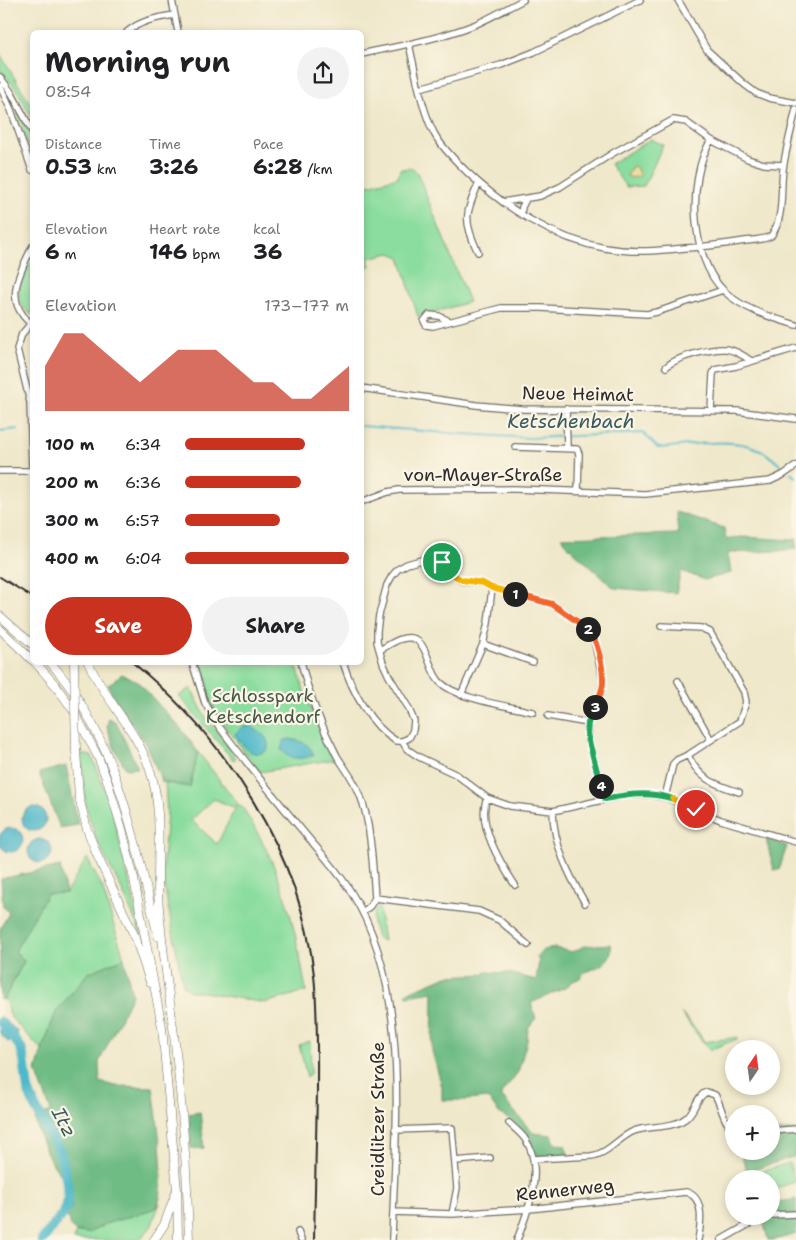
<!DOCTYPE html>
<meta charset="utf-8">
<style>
body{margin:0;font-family:"Shantell Sans",sans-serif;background:#f2f2f2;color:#202124;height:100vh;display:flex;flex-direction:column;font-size:19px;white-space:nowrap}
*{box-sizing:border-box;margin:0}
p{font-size:16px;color:#757577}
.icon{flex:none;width:28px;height:28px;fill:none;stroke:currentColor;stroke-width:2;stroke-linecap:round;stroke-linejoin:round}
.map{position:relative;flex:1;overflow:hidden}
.sheet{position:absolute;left:30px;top:30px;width:334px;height:635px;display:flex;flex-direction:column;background:#fff;border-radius:8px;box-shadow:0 2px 8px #0003}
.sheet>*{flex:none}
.needle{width:32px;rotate:13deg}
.tools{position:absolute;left:725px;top:1040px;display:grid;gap:10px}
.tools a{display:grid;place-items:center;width:55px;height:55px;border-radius:50%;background:#fff;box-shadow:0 2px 8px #0003;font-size:25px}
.pin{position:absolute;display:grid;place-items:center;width:42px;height:42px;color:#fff;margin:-21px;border:2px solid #fff;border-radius:50%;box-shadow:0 1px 5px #0007}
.km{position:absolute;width:25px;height:25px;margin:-12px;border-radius:50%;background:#222;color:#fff;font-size:14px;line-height:25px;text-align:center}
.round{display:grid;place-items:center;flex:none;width:52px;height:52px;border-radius:26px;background:#f2f2f2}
.head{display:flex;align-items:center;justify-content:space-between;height:85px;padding:0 15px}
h1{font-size:28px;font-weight:700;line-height:38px}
.figures{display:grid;grid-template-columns:repeat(3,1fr);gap:8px;height:85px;padding:5px 15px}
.figures div{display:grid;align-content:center}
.figures b{font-size:21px;font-weight:700}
.figures small{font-size:14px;font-weight:400}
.figures p{font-size:14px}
.chart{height:140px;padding:10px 15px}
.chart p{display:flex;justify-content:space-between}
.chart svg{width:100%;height:90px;margin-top:5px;fill:#c8321e;opacity:.7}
.button{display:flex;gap:10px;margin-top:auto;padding:10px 15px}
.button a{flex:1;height:58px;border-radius:30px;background:#c8321e;color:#fff;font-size:20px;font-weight:700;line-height:58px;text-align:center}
.button a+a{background:#f2f2f2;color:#202124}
ul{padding:0 15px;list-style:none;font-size:16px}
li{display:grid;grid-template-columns:80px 60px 1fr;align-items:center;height:38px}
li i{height:12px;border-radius:6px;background:#c8321e}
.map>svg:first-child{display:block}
.green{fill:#8add9e;stroke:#5a8464;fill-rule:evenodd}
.forest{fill:#6fbc85;stroke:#4d7458}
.sand{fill:#eeda9e;stroke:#8c8264}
.water{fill:#4db8c9;stroke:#3c727a}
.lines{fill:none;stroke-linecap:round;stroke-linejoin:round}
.stream{stroke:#4db8c9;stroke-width:2}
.river{stroke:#4db8c9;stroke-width:10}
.minor-casing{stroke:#706d63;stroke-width:8}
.highway-casing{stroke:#706d63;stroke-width:9}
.minor{stroke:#fff;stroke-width:5.5}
.highway{stroke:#fff;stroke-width:8}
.rail{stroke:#2b2b2b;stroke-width:2}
.highway-bridge-casing{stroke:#706d63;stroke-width:9;stroke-linecap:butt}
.highway-bridge{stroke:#fff;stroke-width:8}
.split-1-casing{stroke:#fff;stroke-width:10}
.split-2-casing{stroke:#fff;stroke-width:10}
.split-3-casing{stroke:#fff;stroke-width:10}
.split-4-casing{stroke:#fff;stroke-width:10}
.split-5-casing{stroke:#fff;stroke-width:10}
.split-6-casing{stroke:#fff;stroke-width:10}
.split-1{stroke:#f5b400;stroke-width:6}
.split-2{stroke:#f0652b;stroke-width:6}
.split-3{stroke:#f0652b;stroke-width:6}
.split-4{stroke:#22a559;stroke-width:6}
.split-5{stroke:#22a559;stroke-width:6}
.split-6{stroke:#f5b400;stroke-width:6}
.labels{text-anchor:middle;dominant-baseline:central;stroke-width:4.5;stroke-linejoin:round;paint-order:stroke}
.street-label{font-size:18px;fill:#2b2b2b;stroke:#fcf5e5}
.park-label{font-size:18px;fill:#435848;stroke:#fcf5e5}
.water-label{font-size:19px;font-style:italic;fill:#375c62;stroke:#fcf5e5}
</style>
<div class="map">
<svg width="796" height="1240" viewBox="0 0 796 1240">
<rect width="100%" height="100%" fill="#fcf5e5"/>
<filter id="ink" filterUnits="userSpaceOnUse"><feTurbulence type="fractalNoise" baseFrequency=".02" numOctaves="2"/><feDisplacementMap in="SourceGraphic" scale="10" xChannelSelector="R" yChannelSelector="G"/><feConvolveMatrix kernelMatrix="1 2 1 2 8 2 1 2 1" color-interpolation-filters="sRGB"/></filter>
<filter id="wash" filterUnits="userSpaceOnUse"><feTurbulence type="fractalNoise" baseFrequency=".0096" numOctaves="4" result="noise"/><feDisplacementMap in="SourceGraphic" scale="20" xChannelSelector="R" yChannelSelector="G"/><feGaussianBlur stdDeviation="1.12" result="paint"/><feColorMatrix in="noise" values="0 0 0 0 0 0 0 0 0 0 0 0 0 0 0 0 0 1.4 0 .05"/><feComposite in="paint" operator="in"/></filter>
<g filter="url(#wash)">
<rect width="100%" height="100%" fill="#efe8ca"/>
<path class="green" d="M0,54l32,52v12l-15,-28 -17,-20z
M18,113h2l12,24v20l-15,-43z
M651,139l12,6 -19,41 -18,1 -16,-23z
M413,168l4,4 52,130 -51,15 -18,-60 -10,-4 -22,5 2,8 -9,2v-81l37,-10 2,-8z
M29,263l3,1v51c-21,-14 -12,-34 -3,-52z
M196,663h100l10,35 29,61 -75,13 -42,-55 -16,-33z
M191,688l13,26 32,44 -3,2 -54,-64z
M198,752l40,52 5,4c8,14 17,28 24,43 21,44 31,92 39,140l-41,12 -62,-11c-9,0 -15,0 -20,-7l-21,-111 5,-60 -2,-31 25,4zM214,799l19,8 4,-2 -20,39 -26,-24z
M81,754l11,2 19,51 32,132 -21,-49 -25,-49 -11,-34z
M87,858l15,29 22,71 -36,15 -32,39 -14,38 -30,-31 -8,-20 20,-38 -9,-10 32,-58h19z
M376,908h3l5,33 -6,-2c-5,-14 -8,-17 -2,-31z
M681,1013l14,15 10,14 32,-5v2l-28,11z
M310,1041l1,31 -4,5 -8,-32z
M789,1163l6,19 -24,8v-11h-9l-2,-7z
M160,1203l-9,24 -12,13h-65l2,-8 13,1 16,-9 51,-16z"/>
<path class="forest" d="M677,512l47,16 2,11 16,-2 52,3 2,-2v11l-18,2 -50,2 3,20 -26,7 -24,-9 -5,22 -62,-5 -43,-39 -10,-12 117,-3z
M122,674l15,7 46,50 15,21 -8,35 -28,-5 -16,-39 -33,-46 -5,-12z
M109,718l7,4 22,46 -12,1 -11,-19 -8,-24z
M66,766l12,59 -18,3 -21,-55z
M766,839l21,7 -8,24h-5z
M60,866l6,27 -19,1 -32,57 9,10 -20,38 -4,1v-71l9,-16 -6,-7 -2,-27z
M611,944c3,18 -14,24 -28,29l-3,5 -9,4 -4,5 -36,16 5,15 -8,10 -1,13 -9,31 -17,22 1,3 31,36 18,2 4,9 10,1 3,9 -32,3 -12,-22 -13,-14 -13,-9 -10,-14 -22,2h-24v-13l-10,-36 1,-59 -26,4 -1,-3 41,-17 37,-2 2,-2 22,1 28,7 3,-19 -2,-4 6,-7 12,-2 18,4 11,-6z
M124,958l8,37 -33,67 1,20 15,4 38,1c3,25 16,103 3,121l-51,16 -16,9 -13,-1 -6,-6 -3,-11 5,-9 -3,-23c-19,-16 -28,-41 -34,-64l16,-8 -15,-40 6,-21 14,-38 32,-39z
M200,1112l4,36 -13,1 -2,-35z
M796,1130v26l-49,16 -7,-21h31v-19z
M796,1199v35l-21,6h-7l-6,-24h9v-10l8,-4z"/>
<path class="sand" d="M632,166l4,1 4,9 -8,2 -5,-2z"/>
<path class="water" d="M251,726c9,8 18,8 17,23 -14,12 -26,-3 -33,-15l7,-7z
M289,739c13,2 20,4 25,16 -13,5 -25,5 -33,-6l3,-8z
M22 819a12 12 0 1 1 24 0a12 12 0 1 1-24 0Z
M-1 840a12 12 0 1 1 24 0a12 12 0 1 1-24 0Z
M28 851a12 12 0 1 1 24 0a12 12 0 1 1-24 0Z
M0,1016l17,15 1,5 -10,6 -8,-9z"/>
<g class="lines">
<path class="stream" d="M361,426l87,7 82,5 113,-5 15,15c30,-2 72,-12 100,1 10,4 19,14 28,21
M0,431l18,-2
M790,473l6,4"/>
<path class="river" d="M0,1022l6,5 15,21 3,11 4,31 7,17 26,47 6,29 1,15 -3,13 -23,29"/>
</g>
</g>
<g filter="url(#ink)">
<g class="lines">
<g class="minor-casing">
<path id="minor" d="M172,0l6,32
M678,0l29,50 37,34 12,9 13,5 27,5
M127,32c14,-12 30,-14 48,-17
M409,44c6,26 13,68 26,91 8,14 21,26 32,37 38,36 86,67 138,76 28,5 52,3 80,0 20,-1 40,-4 60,-7 8,-1 18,-1 26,-5 15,-20 8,-50 13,-73 3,-18 8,-36 12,-54
M361,54c38,-8 77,-15 113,-29 17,-7 33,-17 49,-25
M0,77l11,15 21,39
M0,86l11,24 21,60
M420,88l81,-23 33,-13 106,-52
M711,140c-24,39 -21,118 13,151 20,19 46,26 72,34
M503,202l37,-6 20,-9 53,-34 60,-33 13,2 25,18 37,19 16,5 19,1
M521,214l1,-7 4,-8
M478,252c-15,-31 -13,-39 1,-69
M449,321l-10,-5 -10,-1 -5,6 2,4 7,1 68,-18h40l106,6 10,-2 66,-22
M30,323c-27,-24 -10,-49 2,-76
M666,367c10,-10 45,-19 60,-18 9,1 17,6 25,12
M361,388l115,17 46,4 215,2 59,8
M566,409l1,38
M711,410l2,-36 2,-4 21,-4 60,-18
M515,447l62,2 2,5 -1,36
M0,471h32
M32,471l-2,-69 -13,-53 5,-15 10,-12
M361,502l27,-10 11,-2 116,-1 130,5 125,-13 13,-6 13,-9
M661,626l40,2 9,4 34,60 2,10 -6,19 -52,34 -11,5 -4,4 -8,33
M483,644l50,18
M380,650c9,-5 23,-16 35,-11 13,7 14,31 24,42 16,18 70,25 94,31
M192,662l13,41 13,22c28,38 58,74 88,110 15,18 32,36 45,57 61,95 44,239 41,348
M301,662c8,34 20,64 36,94 8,13 18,25 23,39 11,26 13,75 15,103l-5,8 -7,6
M343,662c9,29 27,63 53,79h6l7,-3 4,-8 1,-9 -6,-14 -19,-31 -6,-13 -6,-21v-11l2,-16 8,-30 5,-9 6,-7 9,-5 14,-4 18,1 5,3 11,12 7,5 21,2 9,5 60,16 28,19 13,12 10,45 -2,13 -13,30 -1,11 18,65
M678,681l33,59
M461,695l22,-51 5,-21 4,-35
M548,716l40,7
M402,741l5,8 12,8 38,18 30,23 23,8 43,5 72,-16h27l13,2 56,23 75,22
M688,755c11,25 27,29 51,37
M487,798c-11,26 14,66 28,87
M553,811c0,33 16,64 32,92
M375,898l104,13 20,9 29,25
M509,1123c5,5 12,10 16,16 20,28 3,73 -8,101
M395,1130l57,-2 5,60 -5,26
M771,1131l25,-2
M533,1159l58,-3c17,-2 28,-19 43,-25 17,-6 38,-2 52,-13 9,-7 11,-23 21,-26l8,3c7,11 8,28 19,35
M455,1161l35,-3
M393,1212l59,2 77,-5 157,-17c19,5 15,32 12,48
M771,1215l25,-1
M298,1232l3,8
M721,1240l37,-21 7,-3"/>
</g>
<g class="highway-casing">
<path id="highway" d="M0,616l32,28
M0,629l32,31
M35,662l21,24 19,27 23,44 9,23 15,49 12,50 28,148 15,163 1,50
M50,662c68,76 84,179 108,274
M88,662c17,38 49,68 62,108 15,45 5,93 9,139 4,45 11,90 16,135 8,65 12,130 14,196
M76,750l3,47 8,32 10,26 38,82 15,45
M154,1240l10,-15 12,-33"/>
</g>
<use href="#minor" class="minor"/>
<use href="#highway" class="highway"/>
<path class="rail" d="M0,577l32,20
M132,662c94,76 169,192 182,313 4,39 3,78 3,117 -1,50 -2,99 -3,148"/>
<g class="highway-bridge-casing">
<path id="highway-bridge" d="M74,662l2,88"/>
</g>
<use href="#highway-bridge" class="highway-bridge"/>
</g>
</g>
<g class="lines" filter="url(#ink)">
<g class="split-1-casing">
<path id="split-1" d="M442,562l13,14 7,4 21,3 9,5 23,6"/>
</g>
<g class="split-2-casing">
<path id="split-2" d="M515,594l37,10 36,25"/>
</g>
<g class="split-3-casing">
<path id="split-3" d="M588,629c9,9 15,38 15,51 1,9 -5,19 -8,27"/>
</g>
<g class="split-4-casing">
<path id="split-4" d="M595,707l-7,16 -1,11 14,52"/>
</g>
<g class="split-5-casing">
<path id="split-5" d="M601,786l4,13c22,-5 46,-8 68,0"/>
</g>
<g class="split-6-casing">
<path id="split-6" d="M673,799l23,10"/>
</g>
<use href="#split-1" class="split-1"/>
<use href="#split-2" class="split-2"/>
<use href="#split-3" class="split-3"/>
<use href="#split-4" class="split-4"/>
<use href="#split-5" class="split-5"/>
<use href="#split-6" class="split-6"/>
</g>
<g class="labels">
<g class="street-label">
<text transform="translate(578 394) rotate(1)">Neue Heimat</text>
<text x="483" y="475">von-Mayer-Straße</text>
<text transform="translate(378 1119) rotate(-90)">Creidlitzer Straße</text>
<text transform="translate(565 1190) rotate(-6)">Rennerweg</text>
</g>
<g class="park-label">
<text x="263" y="696">Schlosspark<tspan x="263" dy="21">Ketschendorf</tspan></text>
</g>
<g class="water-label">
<text x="571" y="421">Ketschenbach</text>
<text transform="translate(64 1122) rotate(63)">Itz</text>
</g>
</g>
</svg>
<div class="tools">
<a><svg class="needle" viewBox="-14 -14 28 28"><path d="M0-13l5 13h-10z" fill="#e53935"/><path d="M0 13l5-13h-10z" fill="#757577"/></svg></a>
<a>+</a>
<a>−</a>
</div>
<div class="pin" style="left:442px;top:562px;background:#1e9e55"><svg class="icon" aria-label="arrive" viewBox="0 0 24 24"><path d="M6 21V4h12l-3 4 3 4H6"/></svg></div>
<div class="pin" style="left:696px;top:809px;background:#d93025"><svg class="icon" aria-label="check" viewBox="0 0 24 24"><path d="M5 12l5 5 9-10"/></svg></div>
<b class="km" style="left:515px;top:594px">1</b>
<b class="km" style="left:588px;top:629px">2</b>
<b class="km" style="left:595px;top:707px">3</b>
<b class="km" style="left:601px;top:786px">4</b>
<section class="sheet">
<div class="head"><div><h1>Morning run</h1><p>08:54</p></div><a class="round"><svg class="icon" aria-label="share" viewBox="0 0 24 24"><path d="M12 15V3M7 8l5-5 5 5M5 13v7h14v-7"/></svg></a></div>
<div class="figures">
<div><p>Distance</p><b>0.53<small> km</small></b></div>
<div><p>Time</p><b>3:26</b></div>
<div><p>Pace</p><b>6:28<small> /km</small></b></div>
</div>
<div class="figures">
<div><p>Elevation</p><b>6<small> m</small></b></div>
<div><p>Heart rate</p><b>146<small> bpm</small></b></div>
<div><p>kcal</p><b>36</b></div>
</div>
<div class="chart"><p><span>Elevation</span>173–177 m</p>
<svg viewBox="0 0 160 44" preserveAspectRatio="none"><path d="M0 44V22L10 6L20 6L30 14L40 22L50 30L60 22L70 14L80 14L90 14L100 22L110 30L120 30L130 38L140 38L150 30L160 22V44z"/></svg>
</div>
<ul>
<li><b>100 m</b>6:34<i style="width:73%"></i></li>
<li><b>200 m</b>6:36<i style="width:71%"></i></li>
<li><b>300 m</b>6:57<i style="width:58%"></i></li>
<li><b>400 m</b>6:04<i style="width:100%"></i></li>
</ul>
<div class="button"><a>Save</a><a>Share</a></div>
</section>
</div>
